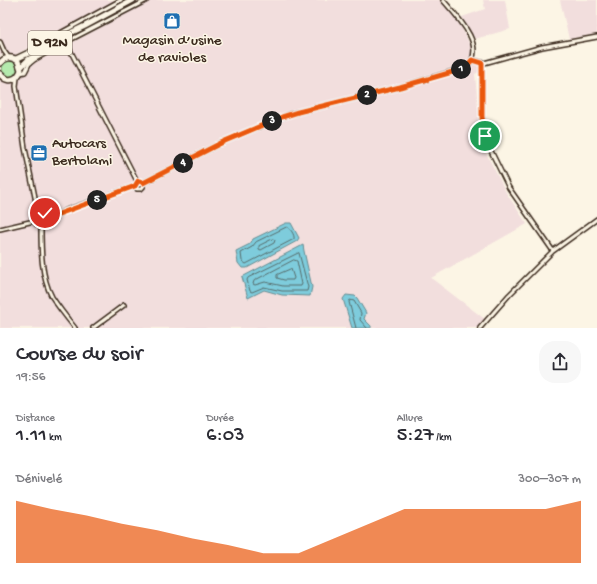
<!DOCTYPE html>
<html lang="fr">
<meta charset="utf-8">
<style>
body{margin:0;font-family:"Gochi Hand",sans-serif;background:#f7f7f7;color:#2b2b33;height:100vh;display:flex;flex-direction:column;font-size:15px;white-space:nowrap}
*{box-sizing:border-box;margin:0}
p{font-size:13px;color:#7c7c81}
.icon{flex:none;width:22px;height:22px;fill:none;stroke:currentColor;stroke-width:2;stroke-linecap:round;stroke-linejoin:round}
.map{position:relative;height:328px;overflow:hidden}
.details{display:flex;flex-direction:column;background:#fff;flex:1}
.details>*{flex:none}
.pin{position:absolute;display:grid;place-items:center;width:34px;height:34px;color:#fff;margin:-17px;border:2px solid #fff;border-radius:50%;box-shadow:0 1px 4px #0007}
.km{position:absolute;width:20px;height:20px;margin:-10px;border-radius:50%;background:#222;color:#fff;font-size:11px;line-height:20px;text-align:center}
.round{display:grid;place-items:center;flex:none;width:42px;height:42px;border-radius:16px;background:#f7f7f7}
.head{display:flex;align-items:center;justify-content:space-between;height:68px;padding:0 16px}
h1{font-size:22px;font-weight:600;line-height:30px}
.stats{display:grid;grid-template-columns:repeat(3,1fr);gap:6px;height:68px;padding:4px 16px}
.stats div{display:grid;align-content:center}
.stats b{font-size:20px;font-weight:600}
.stats small{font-size:11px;font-weight:400}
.stats p{font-size:11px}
.chart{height:112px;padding:8px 16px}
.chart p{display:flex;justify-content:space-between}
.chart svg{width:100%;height:72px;margin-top:4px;fill:#ea580c;opacity:.7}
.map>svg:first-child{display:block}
.built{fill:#f2dedd}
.green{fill:#b4eaad;stroke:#788a66}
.water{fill:#7eccdc;stroke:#638b90}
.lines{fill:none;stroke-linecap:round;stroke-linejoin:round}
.shore{stroke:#566b6a;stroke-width:1}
.minor-casing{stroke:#3b2a1e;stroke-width:6}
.primary-casing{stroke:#3b2a1e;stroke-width:8}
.minor{stroke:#fcf5e5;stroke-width:3}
.primary{stroke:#fcf5e5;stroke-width:5}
.route-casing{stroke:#fff;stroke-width:8}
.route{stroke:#ea580c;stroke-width:5}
.labels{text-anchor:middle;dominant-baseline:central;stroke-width:3;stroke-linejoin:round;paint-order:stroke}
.shield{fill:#fcf5e5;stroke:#75675a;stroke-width:1}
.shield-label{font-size:14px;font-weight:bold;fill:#3b2a1e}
.poi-label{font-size:15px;fill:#3b2a1e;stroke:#fcf5e5}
</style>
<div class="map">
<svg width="597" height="328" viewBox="0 0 597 328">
<rect width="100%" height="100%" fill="#fcf5e5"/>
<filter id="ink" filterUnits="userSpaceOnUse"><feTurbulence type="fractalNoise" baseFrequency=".025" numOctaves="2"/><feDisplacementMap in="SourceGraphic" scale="8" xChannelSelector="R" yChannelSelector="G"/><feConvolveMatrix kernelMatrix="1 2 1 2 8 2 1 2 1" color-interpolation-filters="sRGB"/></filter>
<g filter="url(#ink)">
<path class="built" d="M2,0h116l-105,56 -7,-5 -5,4 -1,3v-57z
M152,0h288l10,11 12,17 9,19 10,24 -6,3 5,57 4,18 23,45 20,30 -96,54 55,42 -8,8h-478v-248l11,2 6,-2 9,-8 4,-7z
M483,0h22l5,29 -35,10 -13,-22 23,-8z
M560,0h37v34l-28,5z"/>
<path class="green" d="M2 69a8 8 0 1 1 16 0a8 8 0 1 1-16 0Z"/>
<path class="water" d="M286,223h5l8,15 -2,3 -50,27h-5l-4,-5 -2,-12 14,-7 3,-5z
M303,245l1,6 8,36 -2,9 -28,-1 -18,-5 -16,8 -6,-21z
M346,295l9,1 2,2 9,15 -2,6 7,7v2h-19l-9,-29z"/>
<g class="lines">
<path class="shore" d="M287,227c3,1 8,8 7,12l-48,25 -4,-3 -1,-8 11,-6 4,-5z
M273,239l2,1 -1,3 -13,7 -2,-1v-3z
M299,253l9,34 -1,4h-25l-18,-4 -12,5 -2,-1 -3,-11 1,-2z
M294,260l3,1 5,23 -1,2h-18l-18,-4 -10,3 -2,-1 1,-3z
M291,269l3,9 -1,2h-9l-7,-2v-3z
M356,328l-7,-26 1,-2 4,1 7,12 -1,7 7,8"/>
<g class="minor-casing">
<path id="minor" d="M0,42l4,9 5,7
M66,42l71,139
M37,47l9,-6 75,-41
M472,60l12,3 58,-16 55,-10
M482,63v54l5,26 22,45 44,63
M20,73l5,-1 4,-8 5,-4 32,-18 81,-42
M17,78l-1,8 9,62 13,64
M143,183l82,-42 65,-27 110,-27 66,-20c23,-19 -10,-52 -23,-67
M135,186l2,3h4l2,-2v-4
M34 219a7 7 0 1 1 14 0a7 7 0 1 1-14 0Z
M48,220l8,-5 13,-6 66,-23
M41,227c0,23 0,50 11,70 7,11 15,21 23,31
M0,229l34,-8
M93,328l31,-23
M480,328l29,-33 44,-44 44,-32"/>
</g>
<g class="primary-casing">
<path id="primary" d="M16,59l69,-33 48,-26
M0,63c5,-6 12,-7 18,-2l3,9c-4,11 -14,13 -21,4
M21,67l7,-7 27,-16"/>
</g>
<use href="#minor" class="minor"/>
<use href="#primary" class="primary"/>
</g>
</g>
<g class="lines" filter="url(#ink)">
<g class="route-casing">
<path id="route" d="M45,213l2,2h9l79,-29 3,-5h2l3,2 82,-42 57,-24 16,-5 102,-25 56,-16 10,-4 6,-7 10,3v54l3,19"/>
</g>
<use href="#route" class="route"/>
</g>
<defs>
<g id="shop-square" transform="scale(0.9)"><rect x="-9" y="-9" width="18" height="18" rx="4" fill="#1f6fb2" stroke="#fcf5e5"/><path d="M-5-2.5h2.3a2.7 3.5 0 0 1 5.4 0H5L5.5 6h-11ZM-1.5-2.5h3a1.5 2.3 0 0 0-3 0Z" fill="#fff"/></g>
<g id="office-square" transform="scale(0.9)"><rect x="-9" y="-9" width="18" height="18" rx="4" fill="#1f6fb2" stroke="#fcf5e5"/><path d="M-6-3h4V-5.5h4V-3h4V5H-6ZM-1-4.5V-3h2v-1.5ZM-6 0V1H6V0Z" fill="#fff"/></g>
</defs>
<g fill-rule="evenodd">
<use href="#shop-square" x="172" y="21"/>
<use href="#office-square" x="39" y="153"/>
</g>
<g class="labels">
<rect class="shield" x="28" y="31" width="44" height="24" rx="3"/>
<g class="shield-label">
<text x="50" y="43">D 92N</text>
</g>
<g class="poi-label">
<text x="172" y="41">Magasin d’usine<tspan x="172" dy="17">de ravioles</tspan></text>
<text x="52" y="144" text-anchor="start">Autocars<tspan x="52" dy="17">Bertolami</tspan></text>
</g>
</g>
</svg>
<div class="pin" style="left:485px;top:136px;background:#1e9e55"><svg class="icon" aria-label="arrive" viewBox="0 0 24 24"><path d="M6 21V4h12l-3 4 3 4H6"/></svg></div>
<div class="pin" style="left:45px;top:213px;background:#d93025"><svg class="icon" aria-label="check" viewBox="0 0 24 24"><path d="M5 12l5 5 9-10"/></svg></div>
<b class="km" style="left:461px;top:69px">1</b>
<b class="km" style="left:367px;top:95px">2</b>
<b class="km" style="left:272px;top:121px">3</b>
<b class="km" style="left:183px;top:163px">4</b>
<b class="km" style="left:97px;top:200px">5</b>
</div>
<section class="details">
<div class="head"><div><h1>Course du soir</h1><p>19:56</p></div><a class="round"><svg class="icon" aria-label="share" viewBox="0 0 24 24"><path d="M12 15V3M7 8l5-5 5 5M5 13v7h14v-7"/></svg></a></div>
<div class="stats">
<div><p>Distance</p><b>1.11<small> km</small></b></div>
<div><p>Durée</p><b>6:03</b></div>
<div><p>Allure</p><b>5:27<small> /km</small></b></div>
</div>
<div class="chart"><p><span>Dénivelé</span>300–307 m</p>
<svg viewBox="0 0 160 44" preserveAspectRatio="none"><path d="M0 44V6L10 11L20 15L30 20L40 24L50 29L60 33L70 38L80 38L90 29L100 20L110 11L120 11L130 11L140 11L150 11L160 6V44z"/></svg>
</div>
</section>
